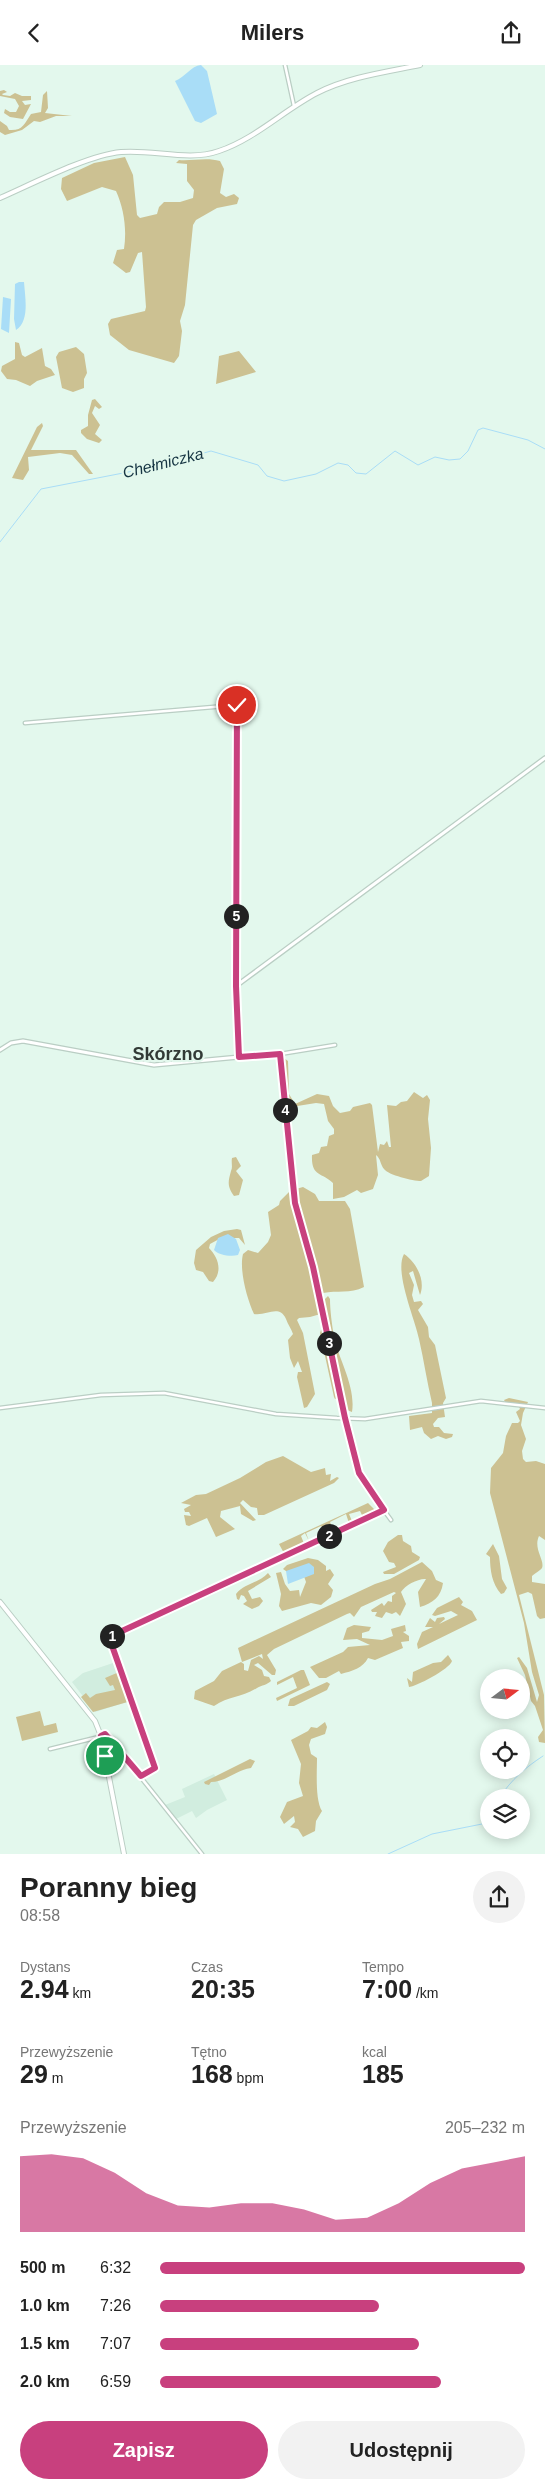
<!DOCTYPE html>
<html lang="pl">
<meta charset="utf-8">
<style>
body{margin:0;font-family:Helvetica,sans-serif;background:#f2f2f2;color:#222;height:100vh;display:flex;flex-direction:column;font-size:19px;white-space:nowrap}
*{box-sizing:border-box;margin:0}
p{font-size:16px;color:#767676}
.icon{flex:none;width:28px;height:28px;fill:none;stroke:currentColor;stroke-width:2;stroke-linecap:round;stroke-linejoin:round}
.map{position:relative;height:1789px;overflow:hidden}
.side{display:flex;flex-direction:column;background:#fff;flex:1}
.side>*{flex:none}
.needle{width:32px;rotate:74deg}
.controls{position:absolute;left:480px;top:1604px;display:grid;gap:10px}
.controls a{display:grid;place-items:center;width:50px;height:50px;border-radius:50%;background:#fff;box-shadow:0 2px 12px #0003;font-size:25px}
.pin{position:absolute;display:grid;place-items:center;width:42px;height:42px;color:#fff;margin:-21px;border:2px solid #fff;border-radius:50%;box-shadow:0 1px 5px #0007}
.km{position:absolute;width:25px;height:25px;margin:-12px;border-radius:50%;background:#222;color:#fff;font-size:14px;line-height:25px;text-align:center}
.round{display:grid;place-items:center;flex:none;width:52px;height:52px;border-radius:26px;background:#f2f2f2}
.head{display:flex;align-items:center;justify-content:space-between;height:85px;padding:0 20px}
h1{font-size:28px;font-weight:600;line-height:38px}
.stats{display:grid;grid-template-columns:repeat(3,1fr);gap:8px;height:85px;padding:5px 20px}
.stats div{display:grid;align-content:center}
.stats b{font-size:25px;font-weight:600}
.stats small{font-size:14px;font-weight:400}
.stats p{font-size:14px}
.chart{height:140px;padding:10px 20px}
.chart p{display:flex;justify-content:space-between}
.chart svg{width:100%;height:90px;margin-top:5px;fill:#c8407e;opacity:.7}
.button{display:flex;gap:10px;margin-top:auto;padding:10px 20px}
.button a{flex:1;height:58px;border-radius:30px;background:#c8407e;color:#fff;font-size:20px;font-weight:600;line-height:58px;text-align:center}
.button a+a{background:#f2f2f2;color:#222}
ul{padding:0 20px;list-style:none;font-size:16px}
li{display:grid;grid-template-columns:80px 60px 1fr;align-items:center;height:38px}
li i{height:12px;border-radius:6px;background:#c8407e}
header{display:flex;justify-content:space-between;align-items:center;height:65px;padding:0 20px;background:#fff;font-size:22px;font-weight:600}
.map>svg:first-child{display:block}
.built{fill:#d1eddf}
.green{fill:#ccc192}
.water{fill:#a9ddf7}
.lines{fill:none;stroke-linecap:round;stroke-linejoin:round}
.stream{stroke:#a9ddf7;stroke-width:1}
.minor-casing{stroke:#bacec4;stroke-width:5}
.tertiary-casing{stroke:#bacec4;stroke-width:5.5}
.secondary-casing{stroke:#bacec4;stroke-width:6}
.primary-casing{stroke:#bacec4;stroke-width:6}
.minor{stroke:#fff;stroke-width:2.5}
.tertiary{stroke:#fff;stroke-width:3}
.secondary{stroke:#fff;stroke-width:4}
.primary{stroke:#fff;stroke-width:4}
.route-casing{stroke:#fff;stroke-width:10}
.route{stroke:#c8407e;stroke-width:6}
.labels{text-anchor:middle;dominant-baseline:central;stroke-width:4.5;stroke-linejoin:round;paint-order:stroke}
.water-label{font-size:16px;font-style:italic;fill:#163543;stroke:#e3f8ed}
.quarter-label{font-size:18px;font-weight:bold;fill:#323a36;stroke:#e3f8ed}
</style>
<header><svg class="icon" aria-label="back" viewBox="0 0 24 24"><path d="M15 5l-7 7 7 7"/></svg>Milers<svg class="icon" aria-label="share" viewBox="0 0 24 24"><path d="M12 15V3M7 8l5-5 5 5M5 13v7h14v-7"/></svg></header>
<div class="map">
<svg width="545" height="1789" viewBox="0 0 545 1789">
<rect width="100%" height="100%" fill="#e3f8ed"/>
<path class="built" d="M116,1597l14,39 -35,11 -23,-30 11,-9z
M214,1709l13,26 -20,10 -11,8 -4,-7 -16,8 -11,-14 20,-8 -3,-8z"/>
<path class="green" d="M4,25l3,2 -5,2 1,1 7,1 5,-3 7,3h9v4l-9,1 3,4 6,-1 -8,15 -13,-2 -6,-4 1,-4 5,3h6l3,-6 -4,-7 -15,-3v-5z
M47,26l1,17 -3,5 27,3h-16l-16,6 -6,-1 -12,9 -17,5 -5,-3v-11l7,5 2,4c14,1 15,-6 22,-16l10,-2 2,-17z
M125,92l8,18 4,40 3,3 17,-4 2,-7 5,-5h16l13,-4 1,-8 -7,-9v-17l-11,-1 3,-3c14,1 28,-3 41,1l4,8 -4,24 6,4 8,-3 5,4 -2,6 -20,4 -21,12 -3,5 -8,80 -5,16 2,10 -3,25 -5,7 -45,-13 -19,-15 -2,-11 3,-5 34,-8 1,-4 -4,-55 -4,1 -8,19 -4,1 -13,-10 4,-13 7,-1c3,-20 0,-40 -8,-58l-14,-4 -35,14 -6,-12 1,-11 32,-15z
M15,277l4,1 3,12 3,2 17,-9 3,18 6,3 4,6 -18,6 -7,5 -14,-6 -9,-1 -6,-8 1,-5 13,-7z
M76,282l8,7 3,19 -3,6v9l-11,4 -11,-4 -6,-31 3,-5z
M239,286l17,21 -40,12 3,-28z
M95,334l7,8 -3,2 -4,-3 -3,7 8,12 -5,9 7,6 -3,3 -12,-4 -6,-6v-3l7,-4v-11l4,-15z
M42,358l1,3 -12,24h45l17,24h-4l-17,-19 -12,-2 -32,4 1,13 -6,10 -11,-2 25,-51z
M284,993l4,3 1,33 6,10 22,-10 12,2 4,10 7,7 10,-2 3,-4 17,-4 2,2 6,47 2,-8 4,1 3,-4 2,6h2l-4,-42 9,1 5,-4 6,-1 7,-9 9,6 4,-3 3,5 -2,19 3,29 -2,28 -8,5c-8,0 -33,-6 -37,-12 -4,-5 -3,-10 -8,-14l2,20 -5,14 -12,4 -4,-3 -13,7 -11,2v-16c-11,-11 -22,-6 -21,-28l7,-2 2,-6 6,-1 2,-10 5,-2v-5l-6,-8 -4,-17 -8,-1 -25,4 -7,-26z
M236,1092l5,9 -5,5 7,9 -4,15 -5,1c-7,-10 -6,-14 -3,-25 2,-4 0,-8 1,-13z
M303,1122l12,7 4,7h26l5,8 14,78c-14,7 -27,3 -41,6l-2,4 3,3 4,-4 2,3c0,11 2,26 4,38 5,23 22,50 18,75l-5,-2 -5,-14 -7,3 -1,-2 -14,-64 2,-6 6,21 4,1 -5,-29 -3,-7 -14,4 -11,1 -2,2 6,13 12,61 -8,13 -3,1 -7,-31 1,-5h4l-4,-11 -4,7 -4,-10 -2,-18 5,-6c-2,-6 -5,-9 -7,-15 -7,-15 -19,-3 -32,-5 -7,-15 -15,-44 -11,-60l5,-4 10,3 10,-11 3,-7 -3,-23 11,-7 1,-4 9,-9 2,2 5,-5z
M237,1164l4,1 4,15 -6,-7h-18l-11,6 -1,4c9,9 14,23 4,34l-4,-1 -6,-9 -7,-2 -2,-7 2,-13 15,-13 13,-6z
M404,1189c12,8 22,26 16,41l-7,-24 -4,2 5,12 -2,10 2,7 7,-1 2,3 -5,6 10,17 1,10 6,8 11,53 -3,5 2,14 -7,1 -5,6 1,3h5l5,6 9,1 -1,3 -6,2 -8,-3 -7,3 -7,-6 -2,-6 -12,3 -1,-14 23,-3v-10c-5,-21 -8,-42 -13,-64 -4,-20 -25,-67 -15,-85z
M509,1333l19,4 -5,11 -2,12 5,14 -4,12 1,8 3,3 10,-1 9,3v76l-6,-4c-6,13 6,24 3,32 -2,3 -7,5 -10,8v6l13,2v34l-5,1 -3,-3 -5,-22 -4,-2 -9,3 25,100 1,48 -6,-1 -1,-5 5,-7 -8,-24 -4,-5 -6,-26 -8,-17 2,-1 8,11 10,34 2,-7 -7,-23 -8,-49 -34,-130 1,-25 12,-15 3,-17 6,-13h6l2,-2 -4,-9 4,-3 -1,-2 -12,-2 -3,-5z
M283,1391l28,16 14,-4 1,7 5,-1 -1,7 7,-4 2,1 -5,5 -70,32h-6l-1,-7 -6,-1 -8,-7 -3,3 16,17 -3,1 -12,-7 -1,-8 -19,5 -1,6 15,12 -19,8 -9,-19 -18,8 -3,-1 -2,-10 7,1 -2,-4h-4l-1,-3 7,-4 -10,-2 15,-8 10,-1 34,-16 26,-16z
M368,1438l9,9 -19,8 5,-3 -3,-6 -11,3 3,7 4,1 -14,6 7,-5 -3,-9 -16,8 3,7 -8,4 4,-4 -4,4 -4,-7 -15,7 3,8 -4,-8 -4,3 4,10 -20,9 -6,-11z
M398,1470h4l1,6 8,5 1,6 8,5 -1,3 -25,14h-10l-1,-2 13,-5 -2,-4 -5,-1 -6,-11 5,-9z
M493,1479l6,12 3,23 5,9 -3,5 -3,1c-9,-10 -11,-24 -11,-37l-4,-3z
M308,1493l10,2 8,6v5l4,-2 4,6 -6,9 5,6 -2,7 -10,8 -10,-2 -29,8 -3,-5 2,-12 -5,-21 5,-1 4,12 5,7 9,-1 1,7 6,-15 -5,-14 -12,5 -6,-4 4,-4z
M422,1497l10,9 4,9 7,3c-2,14 -10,20 -23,24l-2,-15 8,-13c-7,-1 -21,6 -25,13l5,12 -6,12 -4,-4 -4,2 -6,-2 -4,6 -7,-2 2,-4h-5l-1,-2 11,-7 2,3 4,-5 4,1v-6l4,-3 -2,-1 -33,15 -7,10 -4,-4 -3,1 -73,35 -7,6 9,15 -1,5h-3l-14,-12 -4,2 8,5 2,6 5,1 2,4c-4,4 -9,4 -14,7 -16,10 -28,8 -43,18l-20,-7 1,-8 19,-10 8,-10 19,-9 3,2v6l4,1 3,-11 8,-4 4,3 -1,-5 -20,8 -4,-14 137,-64 15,-5z
M268,1508l3,4 -23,14 4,8 8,-2 3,4 -4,5 -7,3 -9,-5 4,-3 -3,-5 -3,-1 -2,5 -2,-1 -1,-5c9,-11 23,-11 32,-21z
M459,1532l4,5 -2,3 11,6 5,9 -59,29 -1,-5 5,-12 11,-5h-8l5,-9 5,4 2,-4 7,-1 1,2 -6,5 19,-9 -7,-4 -16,5 -3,-1 5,-7z
M354,1560l17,2 -2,4 -7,2v5l20,2 11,-4 -2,-7 14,-4 1,6 -3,1 6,4v5l-8,1 2,6 -28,12 -7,-2c-5,10 -16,13 -27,16l-2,-3 -13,7h-7l-9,-11 33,-15 5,-5 22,-2 -13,-6 -14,1 4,-12z
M448,1590l4,6c-2,8 -37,26 -43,26l-2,-9 5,4 1,-10 20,-9 8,-1z
M117,1600l14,36 -38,11 -12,-15 5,-4 4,5 6,-4 19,-4 -2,-5 -3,1 -5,-8 14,-6z
M301,1605h3l6,15 -33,16 -1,-3 21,-10 -4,-11 -16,8v-3z
M327,1617l3,2 -3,6 -33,16h-6l2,-7z
M40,1646l4,15 12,-3 2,9 -36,9 -6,-24z
M325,1657l2,5 -2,7 -14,5 -2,6 2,9 6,4c0,13 -2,42 5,53l-6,10 -1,10 -12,6 -5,-8 -8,-2 5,-5 -1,-6 -10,8 -4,-7 7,-15 16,-6 -4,-13 2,-19 -10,-24 17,-9 3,-4 6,1z
M250,1694l5,2 -4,7c-15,2 -25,14 -40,14l-2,3 -4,-1 -1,-2z"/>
<path class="water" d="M201,0l6,6 10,43 -16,9 -6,-2 -20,-40c10,-4 16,-15 26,-16z
M19,217h5c1,15 6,39 -8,48l-2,-11 1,-35z
M3,232l8,2 -2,34 -8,-4z
M228,1169l8,5 4,11 -2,5c-7,2 -20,0 -24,-5l4,-12z
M309,1498l5,4v7l-26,10 -2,-13z"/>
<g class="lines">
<path class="stream" d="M0,477l41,-53 113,-22 57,-16 47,14 9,11 17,5 32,-7 22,-11 10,2 8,8 10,1 29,-23 23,14 17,-8 14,3 11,-1 8,-8 10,-21 5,-2 45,12 17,9
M500,1732c11,-17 26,-30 43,-41
M388,1789l44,-20 50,-10 7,-7"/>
<g class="minor-casing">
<path id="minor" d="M285,0l9,41
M25,658l212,-18 -1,281
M280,989l55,-9
M239,992l41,-3 13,138 20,75 32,151 17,62 29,40
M0,1343l101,-13 63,-2 112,21 61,4 28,1 116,-18 64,7
M50,1684l57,-14 95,119
M141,1711l14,-8 -46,-130 275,-128"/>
</g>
<g class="tertiary-casing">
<path id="tertiary" d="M0,985l11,-7 12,-2 131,24 85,-8 -3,-71 309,-228"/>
</g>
<g class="secondary-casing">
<path id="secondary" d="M0,1537l95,119 6,15 23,118"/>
</g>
<g class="primary-casing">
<path id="primary" d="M0,133c32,-14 88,-43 121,-46 33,-3 67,10 98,-1 36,-12 65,-41 98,-58 31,-16 69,-21 103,-28"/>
</g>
<use href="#minor" class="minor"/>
<use href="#tertiary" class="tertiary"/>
<use href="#secondary" class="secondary"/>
<use href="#primary" class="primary"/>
</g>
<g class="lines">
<g class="route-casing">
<path id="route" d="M105,1691l-4,-20 4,-2 36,42 14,-8 -46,-131 275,-127 -25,-37 -14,-55 -32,-151 -18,-64 -15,-149 -41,3 -3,-71 1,-281"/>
</g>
<use href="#route" class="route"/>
</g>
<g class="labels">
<g class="water-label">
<text transform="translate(163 398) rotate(-14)">Chełmiczka</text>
</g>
<g class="quarter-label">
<text x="168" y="989">Skórzno</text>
</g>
</g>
</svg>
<div class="controls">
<a><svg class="needle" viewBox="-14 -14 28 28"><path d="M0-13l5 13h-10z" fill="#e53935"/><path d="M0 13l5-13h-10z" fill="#767676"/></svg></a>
<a><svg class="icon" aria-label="locate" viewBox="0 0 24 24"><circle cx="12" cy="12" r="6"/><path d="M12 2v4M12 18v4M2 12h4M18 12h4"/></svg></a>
<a><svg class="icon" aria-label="layers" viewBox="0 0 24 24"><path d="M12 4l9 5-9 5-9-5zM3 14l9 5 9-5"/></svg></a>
</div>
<div class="pin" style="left:105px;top:1691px;background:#1e9e55"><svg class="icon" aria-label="arrive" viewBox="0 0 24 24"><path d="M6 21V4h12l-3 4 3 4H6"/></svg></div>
<div class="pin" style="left:237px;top:640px;background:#d93025"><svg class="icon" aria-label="check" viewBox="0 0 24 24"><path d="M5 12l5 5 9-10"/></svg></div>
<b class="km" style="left:112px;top:1571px">1</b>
<b class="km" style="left:329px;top:1471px">2</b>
<b class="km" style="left:329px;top:1278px">3</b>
<b class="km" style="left:285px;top:1045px">4</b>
<b class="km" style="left:236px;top:851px">5</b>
</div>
<section class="side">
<div class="head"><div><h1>Poranny bieg</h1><p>08:58</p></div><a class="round"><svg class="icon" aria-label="share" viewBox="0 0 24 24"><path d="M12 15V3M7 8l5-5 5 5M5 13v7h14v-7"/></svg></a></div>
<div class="stats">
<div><p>Dystans</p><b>2.94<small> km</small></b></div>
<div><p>Czas</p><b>20:35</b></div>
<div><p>Tempo</p><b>7:00<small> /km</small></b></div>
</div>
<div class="stats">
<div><p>Przewyższenie</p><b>29<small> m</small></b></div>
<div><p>Tętno</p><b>168<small> bpm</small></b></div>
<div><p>kcal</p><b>185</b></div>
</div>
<div class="chart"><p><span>Przewyższenie</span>205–232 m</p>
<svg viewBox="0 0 160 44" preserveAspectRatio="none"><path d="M0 44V7L10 6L20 8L30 15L40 25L50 31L60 32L70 30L80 30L90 33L100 38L110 37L120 30L130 20L140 13L150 10L160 7V44z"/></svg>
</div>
<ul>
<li><b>500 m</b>6:32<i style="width:100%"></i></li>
<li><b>1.0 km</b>7:26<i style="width:60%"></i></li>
<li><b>1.5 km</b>7:07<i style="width:71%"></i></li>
<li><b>2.0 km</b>6:59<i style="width:77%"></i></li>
</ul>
<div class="button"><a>Zapisz</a><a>Udostępnij</a></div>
</section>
